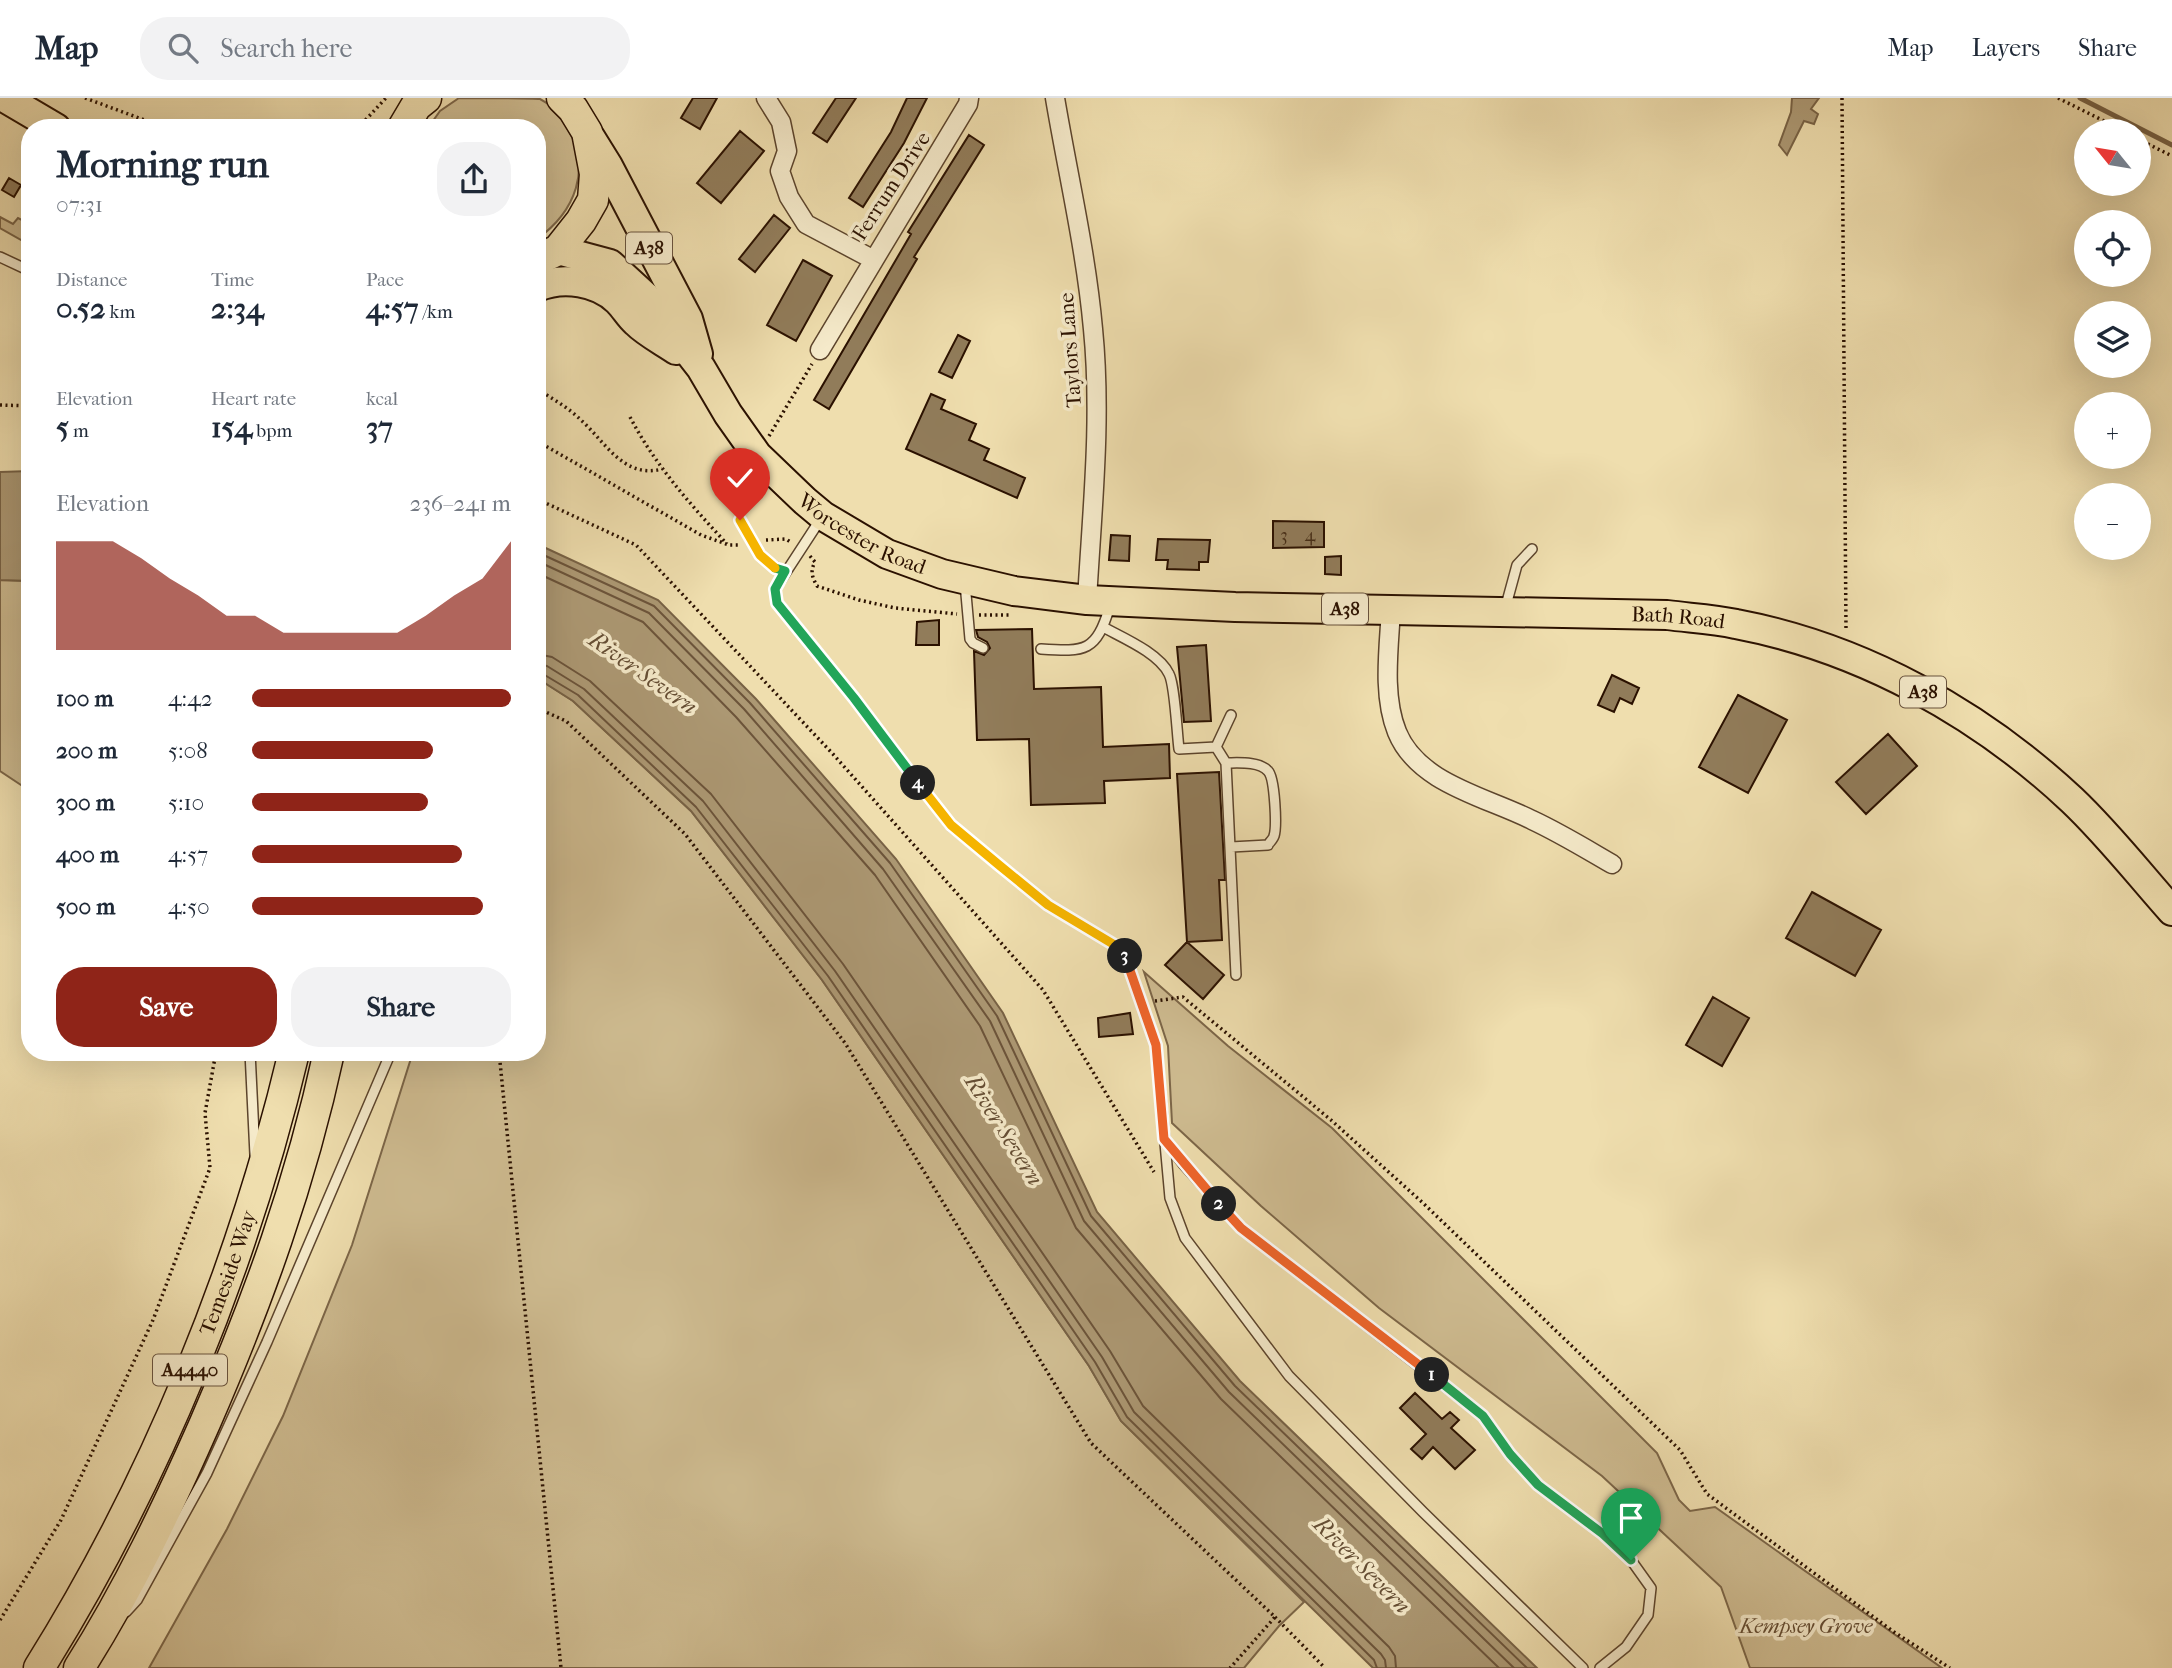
<!DOCTYPE html>
<meta charset="utf-8">
<style>
body{margin:0;font-family:"IM FELL French Canon",serif;background:#f2f2f3;color:#1f2937;height:100vh;display:flex;flex-direction:column;font-size:26px;white-space:nowrap}
*{box-sizing:border-box;margin:0}
p{font-size:23px;color:#747a83}
.icon{flex:none;width:38px;height:38px;fill:none;stroke:currentColor;stroke-width:2;stroke-linecap:round;stroke-linejoin:round}
.map{position:relative;flex:1;overflow:hidden}
.panel{position:absolute;left:21px;top:21px;width:525px;height:942px;display:flex;flex-direction:column;background:#fff;border-radius:28px;box-shadow:0 7px 28px #0002}
.panel>*{flex:none}
.needle{width:46px;rotate:300deg}
.buttons{position:absolute;left:2074px;top:21px;display:grid;gap:14px}
.buttons a{display:grid;place-items:center;width:77px;height:77px;border-radius:50%;background:#fff;box-shadow:0 7px 28px #0002;font-size:35px}
.pin{position:absolute;display:grid;place-items:center;width:60px;height:60px;color:#fff;margin:-72px -30px;border-radius:50% 50% 50% 0;rotate:-45deg;box-shadow:0 0 7px #0007}
.pin .icon{rotate:45deg}
.km{position:absolute;width:35px;height:35px;margin:-18px;border-radius:50%;background:#222;color:#fff;font-size:19px;line-height:35px;text-align:center}
.round{display:grid;place-items:center;flex:none;width:74px;height:74px;border-radius:28px;background:#f2f2f3}
.headline{display:flex;align-items:center;justify-content:space-between;height:119px;padding:0 35px}
h1{font-size:38px;font-weight:700;line-height:52px}
.metrics{display:grid;grid-template-columns:repeat(3,1fr);gap:10px;height:119px;padding:7px 35px}
.metrics div{display:grid;align-content:center}
.metrics b{font-size:30px;font-weight:700}
.metrics small{font-size:19px;font-weight:400}
.metrics p{font-size:19px}
.chart{height:196px;padding:14px 35px}
.chart p{display:flex;justify-content:space-between}
.chart svg{width:100%;height:126px;margin-top:7px;fill:#8f2418;opacity:.7}
.primary-button{display:flex;gap:14px;margin-top:auto;padding:14px 35px}
.primary-button a{flex:1;height:80px;border-radius:28px;background:#8f2418;color:#fff;font-size:28px;font-weight:700;line-height:80px;text-align:center}
.primary-button a+a{background:#f2f2f3;color:#1f2937}
ul{padding:0 35px;list-style:none;font-size:23px}
li{display:grid;grid-template-columns:112px 84px 1fr;align-items:center;height:52px}
li i{height:18px;border-radius:9px;background:#8f2418}
header{display:flex;align-items:center;gap:42px;box-sizing:border-box;height:98px;padding:0 35px;background:#fff;border-bottom:2px solid #e0e1e3}
header strong{font-size:33px}
nav{display:flex;gap:38px;margin-inline-start:auto;font-size:24px}
.search{width:490px;height:63px;background:#f2f2f3;display:flex;align-items:center;gap:18px;box-sizing:border-box;padding:0 24px;border-radius:28px;color:#747a83;font-size:26px}
.map>svg:first-child{display:block}
.green{fill:#cebb90;stroke:#7c6648;stroke-width:2}
.water{fill:#ac9873;stroke:#786245;stroke-width:2}
.lines{fill:none;stroke-linecap:round;stroke-linejoin:round}
.shore{stroke:#6c543a;stroke-width:2}
.stream{stroke:#786245;stroke-width:5}
.building{fill:#917c5a;stroke:#2b1100;stroke-width:2}
.service-casing{stroke:#5c442c;stroke-width:12}
.minor-casing{stroke:#5c442c;stroke-width:21}
.primary-casing{stroke:#2b1100;stroke-width:32}
.trunk-casing{stroke:#2b1100;stroke-width:33}
.path{stroke:#2b1100;stroke-width:3.5;stroke-dasharray:2 3.5;stroke-linecap:butt}
.service{stroke:#f5eaca;stroke-width:9}
.minor{stroke:#f5eaca;stroke-width:18}
.primary{stroke:#efdeae;stroke-width:28}
.trunk{stroke:#efdeae;stroke-width:30}
.split-1-casing{stroke:#fff;stroke-width:14}
.split-2-casing{stroke:#fff;stroke-width:14}
.split-3-casing{stroke:#fff;stroke-width:14}
.split-4-casing{stroke:#fff;stroke-width:14}
.split-5-casing{stroke:#fff;stroke-width:14}
.split-6-casing{stroke:#fff;stroke-width:14}
.split-1{stroke:#22a559;stroke-width:9}
.split-2{stroke:#f0652b;stroke-width:9}
.split-3{stroke:#f0652b;stroke-width:9}
.split-4{stroke:#f5b400;stroke-width:9}
.split-5{stroke:#22a559;stroke-width:9}
.split-6{stroke:#f5b400;stroke-width:9}
.labels{text-anchor:middle;dominant-baseline:central;stroke-width:7;stroke-linejoin:round;paint-order:stroke}
.number-label{font-size:18px;fill:#442c16}
.shield{fill:#f5eaca;stroke:#68523d;stroke-width:2}
.shield-label{font-size:19px;font-weight:bold;fill:#2b1100}
.street-label{font-size:21px;fill:#2b1100;stroke:#f5eaca}
.park-label{font-size:21px;font-style:italic;fill:#644c32;stroke:#f5eaca}
.water-label{font-size:23px;font-style:italic;fill:#654e34;stroke:#f5eaca}
</style>
<header>
<strong>Map</strong>
<div class="search"><svg class="icon" aria-label="search" viewBox="0 0 24 24"><circle cx="10" cy="10" r="6"/><path d="M15 15l6 6"/></svg>Search here</div>
<nav><a>Map</a><a>Layers</a><a>Share</a></nav>
</header>
<div class="map">
<svg width="2172" height="1570" viewBox="0 0 2172 1570">
<rect width="100%" height="100%" fill="#efdeae"/>
<filter id="stains"><feTurbulence type="fractalNoise" baseFrequency=".00286" numOctaves="4"/><feColorMatrix values="0 0 0 0 .2 0 0 0 0 .09 0 0 0 0 .02 0 0 0 .5 -.17"/></filter>
<radialGradient id="worn" r=".72"><stop offset=".6" stop-color="#630" stop-opacity="0"/><stop offset="1" stop-color="#630" stop-opacity=".3"/></radialGradient>
<path class="green" d="M459,0c14,0 72,0 81,1 11,5 20,17 26,27 27,42 9,86 -29,113v-111h-109l12,-17z
M0,119l13,7 5,-6 12,6v21l-30,-17z
M0,482l30,1v210l-30,-20z
M537,580l36,23 118,110 131,169 267,386 32,55 183,181 -25,24 -35,42h-1095l78,-139 56,-113 69,-171 61,-193h124z
M1144,874l84,74 104,82 325,325 22,47 11,11 25,-4 227,161h-192l-29,-81 -119,-111 -223,-168 -118,-102 -89,-83 -4,-77z"/>
<path class="water" d="M1792,0h27l-8,11 7,5 -4,10 -10,-3 -17,34 -8,-10 12,-33z
M30,373v110l-30,-1v-108z
M537,446l121,56 98,99 140,160 107,154 94,199 143,169 297,287h-164l-252,-247 -32,-55 -267,-386 -131,-169 -118,-110 -36,-23z"/>
<g class="lines">
<path class="shore" d="M537,454l117,54 96,97 140,160 107,153 94,200 144,170 292,282
M537,463l112,52 95,96 139,160 107,152 94,200 145,171 285,276
M537,475l106,49 93,95 139,158 105,151 96,202 145,171 278,269
M537,556l15,3 38,24 121,113 132,170 267,387 33,55 246,241 6,9 1,12
M537,566l10,2 37,23 119,112 132,170 267,386 32,55 247,242 4,6 1,8
M537,575l6,1 35,21 118,112 132,169 267,386 32,55 247,243 3,8"/>
<path class="stream" d="M2080,0l92,47"/>
</g>
<path class="building" d="M693,0h24l-17,31 -19,-11z
M836,0h20l-29,44 -14,-9z
M907,0h20l-23,45 -41,64 -14,-9 42,-66z
M740,33l24,20 -43,52 -24,-20z
M969,37l15,10 -70,112 3,2 -88,150 -15,-9 97,-166 -3,-2z
M9,80l12,7 -7,12 -12,-7z
M774,117l16,13 -35,44 -16,-13z
M803,162l29,16 -36,65 -29,-16z
M958,237l12,6 -18,37 -13,-6z
M931,296l14,6 -4,9 35,15 -7,16 20,9 -5,11 41,18 -8,20 -111,-49z
M1273,423l51,1v25l-51,1z
M1111,437l19,1 -1,25 -20,-1z
M1158,441l52,1 -2,22h-9v8l-32,-1 1,-9h-12z
M1341,458v19l-16,-1v-17z
M939,522v25h-23l1,-23z
M1032,531l2,60 67,-2 2,60 66,-3 1,34 -66,3 1,22 -74,2 -2,-66 -52,1 -3,-89 10,4 6,-7 -3,-6 -9,-5 -2,-7z
M1206,547l5,76 -27,1 -7,-75z
M1612,577l27,13 -7,16 -12,-6 -6,14 -16,-7z
M1738,597l49,25 -39,73 -49,-26z
M1888,636l29,32 -51,48 -30,-32z
M1219,674l6,108h-6l3,60 -35,2 -10,-168z
M1812,794l69,38 -26,46 -69,-38z
M1187,844l37,33 -21,24 -38,-34z
M1713,899l36,21 -27,48 -36,-21z
M1130,915l3,21 -34,3 -1,-19z
M1415,1295l27,26 8,-7 9,8 -8,8 24,22 -20,19 -22,-22 -11,12 -11,-10 15,-15 -26,-26z"/>
<g class="lines">
<g class="service-casing">
<path id="service" d="M0,159l30,14
M740,422c12,21 20,44 45,51
M820,422l-45,69 2,13 77,96 97,128 97,79 75,45 33,94 14,154 15,40 104,138 134,136 160,156
M965,485l5,56 3,4 10,5
M1505,511l12,-44 15,-16
M1103,529c20,11 56,26 66,47 6,11 8,60 10,75l37,-2 10,16 10,212
M1041,551c45,3 55,3 69,-43
M1216,649l15,-32
M1226,665c12,0 33,-2 42,8 7,7 9,56 6,65 0,2 -6,8 -6,9l-37,2
M250,954l5,103
M1165,1042l19,25 57,63 242,188 27,38 28,31 65,49 28,26 20,28 -3,27 -22,32 -26,21
M126,1514l11,-12 70,-127 60,-131 124,-290"/>
</g>
<g class="minor-casing">
<path id="minor" d="M766,0l15,24 6,29 -7,20 9,26 17,27 68,36 94,-156 1,-6
M1055,0c13,77 31,153 38,231 9,90 -1,181 -6,271
M820,252l54,-90
M1391,511c-2,39 -9,86 6,123 21,52 90,65 135,88 28,13 54,29 80,44"/>
</g>
<g class="primary-casing">
<g id="primary">
<path d="M5,0l51,30"/>
<path d="M590,39l18,29 80,153 10,35"/>
<path id="s1" d="M558,152l52,14 35,32 56,72 27,46 29,41 48,46 18,15 64,38 55,20 72,17 73,9 148,7 432,8c23,3 46,4 69,9 126,24 243,89 336,176 36,34 67,74 100,111"/>
<path d="M537,189c26,-11 61,-6 81,14 7,7 11,15 18,21 11,11 27,19 40,28"/>
</g>
</g>
<g class="trunk-casing">
<g id="trunk">
<path d="M403,30l13,-22 10,-8"/>
<path d="M537,162l21,-10 23,-29 12,-21 2,-26 -8,-42 -14,-23 -11,-11"/>
<path id="s2" d="M39,1570c117,-187 204,-401 255,-616"/>
<path d="M79,1570c49,-77 89,-161 126,-245 53,-122 96,-241 124,-371"/>
</g>
</g>
<path class="path" d="M85,0l81,30
M1842,0l4,533
M2058,0l66,33
M358,30l28,-30
M2138,41l34,17
M537,291c16,10 32,19 45,32 24,22 42,58 80,48
M0,307l30,1
M630,319c25,48 60,87 97,127
M769,338l43,-72
M537,343l164,94 28,10h9
M537,401l99,46 196,208 211,237 111,182
M766,442l20,-1 6,4
M810,458l5,6c-5,9 -3,15 2,24l42,14 36,8 62,6
M979,517h30
M537,610l29,13 119,113 160,209 246,400 184,174 -45,51
M1155,903l28,-4 148,123 92,83 257,247 27,44 187,138 56,36
M499,954l62,616
M1275,1519l50,51
M0,1522l61,-100 92,-200 57,-152 -5,-55 11,-61"/>
<use href="#service" class="service"/>
<use href="#minor" class="minor"/>
<use href="#primary" class="primary"/>
<use href="#trunk" class="trunk"/>
</g>
<g class="lines">
<g class="split-1-casing">
<path id="split-1" d="M1432,1277l51,41 27,38 28,31 65,49 28,26"/>
</g>
<g class="split-2-casing">
<path id="split-2" d="M1219,1106l22,24 191,147"/>
</g>
<g class="split-3-casing">
<path id="split-3" d="M1125,858l31,89 8,94 55,65"/>
</g>
<g class="split-4-casing">
<path id="split-4" d="M918,685l33,42 48,40 49,40 75,45 2,6"/>
</g>
<g class="split-5-casing">
<path id="split-5" d="M775,470l10,3 -10,18 2,14 77,95 64,85"/>
</g>
<g class="split-6-casing">
<path id="split-6" d="M740,422l20,35 15,13"/>
</g>
<use href="#split-1" class="split-1"/>
<use href="#split-2" class="split-2"/>
<use href="#split-3" class="split-3"/>
<use href="#split-4" class="split-4"/>
<use href="#split-5" class="split-5"/>
<use href="#split-6" class="split-6"/>
</g>
<g class="labels">
<g class="number-label">
<text x="1284" y="437">3</text>
<text x="1310" y="437">4</text>
</g>
<g class="shield">
<rect x="626" y="134.5" width="46" height="31" rx="5"/>
<rect x="1322" y="495.5" width="46" height="31" rx="5"/>
<rect x="1900" y="578.5" width="46" height="31" rx="5"/>
<rect x="153" y="1256.5" width="74" height="31" rx="5"/>
</g>
<g class="shield-label">
<text x="649" y="150">A38</text>
<text x="1345" y="511">A38</text>
<text x="1923" y="594">A38</text>
<text x="190" y="1272">A4440</text>
</g>
<g class="street-label">
<text transform="translate(891 88) rotate(-57)">Ferrum Drive</text>
<text transform="translate(1070 252) rotate(-94)">Taylors Lane</text>
<text stroke="none"><textPath href="#s1" startOffset="429">Worcester Road</textPath></text>
<text stroke="none"><textPath href="#s1" startOffset="1258">Bath Road</textPath></text>
<text stroke="none"><textPath href="#s2" startOffset="439">Temeside Way</textPath></text>
</g>
<g class="park-label">
<text x="1806" y="1528">Kempsey Grove</text>
</g>
<g class="water-label">
<text transform="translate(643 575) rotate(35)">River Severn</text>
<text transform="translate(1004 1032) rotate(58)">River Severn</text>
<text transform="translate(1362 1467) rotate(45)">River Severn</text>
</g>
</g>
<rect width="100%" height="100%" filter="url(#stains)"/>
<rect width="100%" height="100%" fill="url(#worn)"/>
</svg>
<div class="buttons">
<a><svg class="needle" viewBox="-14 -14 28 28"><path d="M0-13l5 13h-10z" fill="#e53935"/><path d="M0 13l5-13h-10z" fill="#747a83"/></svg></a>
<a><svg class="icon" aria-label="locate" viewBox="0 0 24 24"><circle cx="12" cy="12" r="6"/><path d="M12 2v4M12 18v4M2 12h4M18 12h4"/></svg></a>
<a><svg class="icon" aria-label="layers" viewBox="0 0 24 24"><path d="M12 4l9 5-9 5-9-5zM3 14l9 5 9-5"/></svg></a>
<a>+</a>
<a>−</a>
</div>
<div class="pin" style="left:1631px;top:1462px;background:#1e9e55"><svg class="icon" aria-label="arrive" viewBox="0 0 24 24"><path d="M6 21V4h12l-3 4 3 4H6"/></svg></div>
<div class="pin" style="left:740px;top:422px;background:#d93025"><svg class="icon" aria-label="check" viewBox="0 0 24 24"><path d="M5 12l5 5 9-10"/></svg></div>
<b class="km" style="left:1432px;top:1277px">1</b>
<b class="km" style="left:1219px;top:1106px">2</b>
<b class="km" style="left:1125px;top:858px">3</b>
<b class="km" style="left:918px;top:685px">4</b>
<section class="panel">
<div class="headline"><div><h1>Morning run</h1><p>07:31</p></div><a class="round"><svg class="icon" aria-label="share" viewBox="0 0 24 24"><path d="M12 15V3M7 8l5-5 5 5M5 13v7h14v-7"/></svg></a></div>
<div class="metrics">
<div><p>Distance</p><b>0.52<small> km</small></b></div>
<div><p>Time</p><b>2:34</b></div>
<div><p>Pace</p><b>4:57<small> /km</small></b></div>
</div>
<div class="metrics">
<div><p>Elevation</p><b>5<small> m</small></b></div>
<div><p>Heart rate</p><b>154<small> bpm</small></b></div>
<div><p>kcal</p><b>37</b></div>
</div>
<div class="chart"><p><span>Elevation</span>236–241 m</p>
<svg viewBox="0 0 160 44" preserveAspectRatio="none"><path d="M0 44V6L10 6L20 6L30 12L40 19L50 25L60 32L70 32L80 38L90 38L100 38L110 38L120 38L130 32L140 25L150 19L160 6V44z"/></svg>
</div>
<ul>
<li><b>100 m</b>4:42<i style="width:100%"></i></li>
<li><b>200 m</b>5:08<i style="width:70%"></i></li>
<li><b>300 m</b>5:10<i style="width:68%"></i></li>
<li><b>400 m</b>4:57<i style="width:81%"></i></li>
<li><b>500 m</b>4:50<i style="width:89%"></i></li>
</ul>
<div class="primary-button"><a>Save</a><a>Share</a></div>
</section>
</div>
